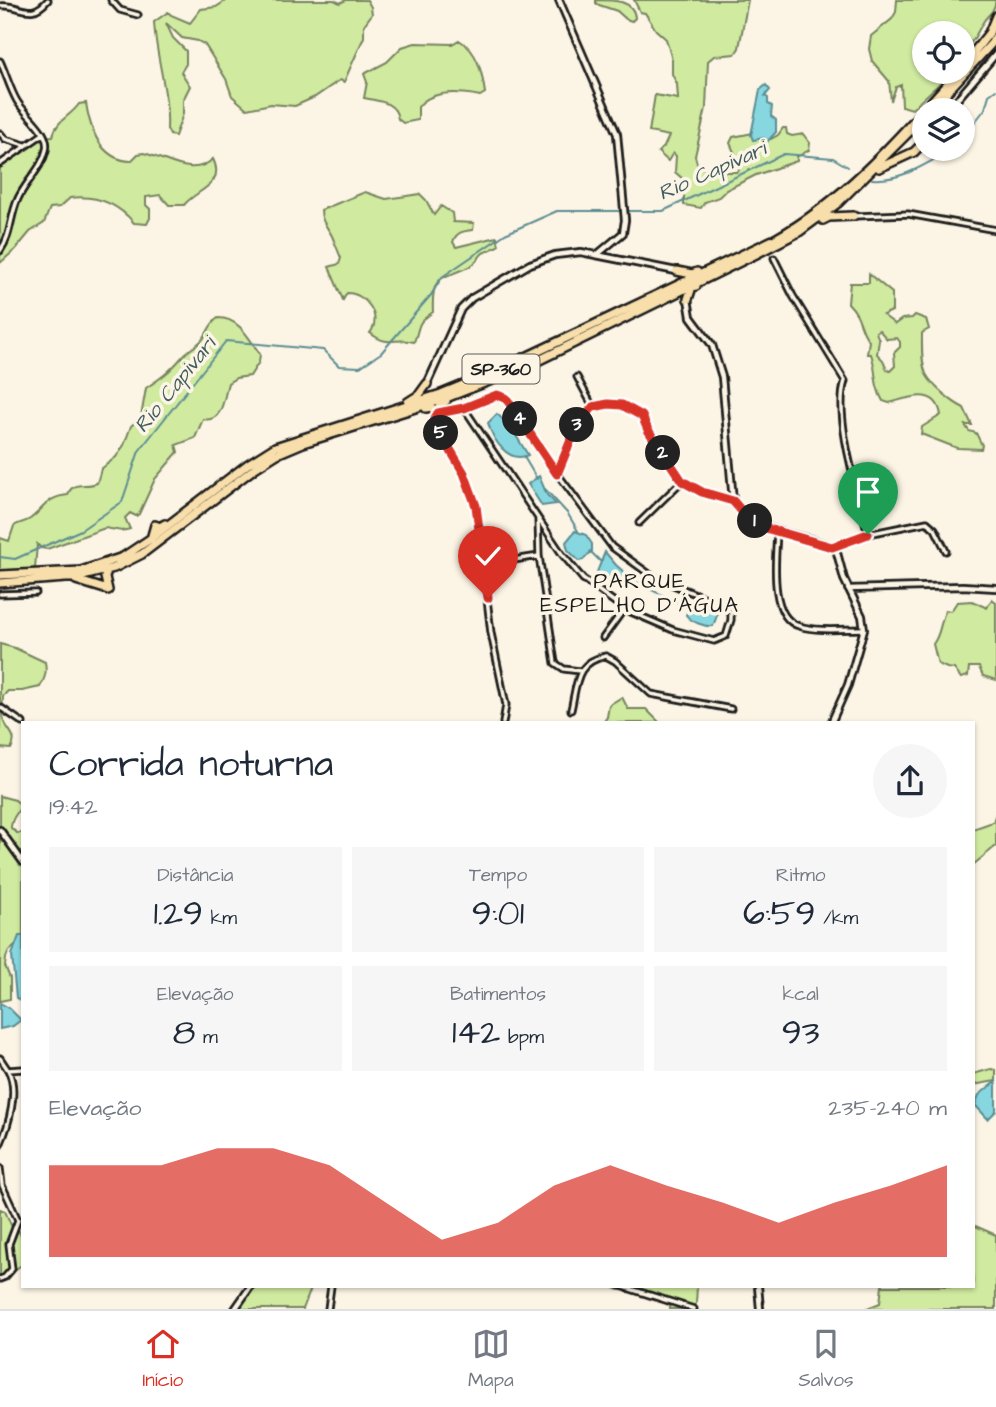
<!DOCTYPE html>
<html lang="pt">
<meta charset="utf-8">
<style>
body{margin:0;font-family:"Architects Daughter",sans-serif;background:#f6f6f7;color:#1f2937;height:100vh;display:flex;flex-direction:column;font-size:26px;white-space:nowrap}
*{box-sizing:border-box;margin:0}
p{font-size:23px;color:#747a83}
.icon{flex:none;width:38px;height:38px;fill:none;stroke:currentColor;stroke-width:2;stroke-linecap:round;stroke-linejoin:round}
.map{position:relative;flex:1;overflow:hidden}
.sheet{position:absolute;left:21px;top:721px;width:954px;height:567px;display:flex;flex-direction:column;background:#fff;border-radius:0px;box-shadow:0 2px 5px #0004}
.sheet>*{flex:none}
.buttons{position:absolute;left:912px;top:21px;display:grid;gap:14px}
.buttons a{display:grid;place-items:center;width:63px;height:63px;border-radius:50%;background:#fff;box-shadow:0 2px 5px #0004;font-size:35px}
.pin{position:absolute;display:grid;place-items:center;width:60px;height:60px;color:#fff;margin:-72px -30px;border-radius:50% 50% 50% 0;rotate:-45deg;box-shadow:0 0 7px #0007}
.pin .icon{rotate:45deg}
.km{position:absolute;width:35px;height:35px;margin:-18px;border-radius:50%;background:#222;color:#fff;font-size:19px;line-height:35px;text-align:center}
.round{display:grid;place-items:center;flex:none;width:74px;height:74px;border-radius:37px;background:#f6f6f7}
.headline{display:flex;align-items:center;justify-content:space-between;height:119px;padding:0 28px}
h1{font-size:38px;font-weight:600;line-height:52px}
.metrics{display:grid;grid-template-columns:repeat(3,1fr);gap:10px;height:119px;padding:7px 28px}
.metrics div{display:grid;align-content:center;border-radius:0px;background:#f6f6f7;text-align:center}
.metrics b{font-size:35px;font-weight:600}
.metrics small{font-size:19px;font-weight:400}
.metrics p{font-size:19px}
.chart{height:196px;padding:14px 28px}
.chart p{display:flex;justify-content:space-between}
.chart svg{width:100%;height:126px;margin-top:7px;fill:#d93025;opacity:.7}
.tab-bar{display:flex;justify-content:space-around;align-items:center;height:98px;border-top:2px solid #e0e1e3;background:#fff;font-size:19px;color:#747a83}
.tab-bar a{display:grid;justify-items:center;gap:4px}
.tab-bar .on{color:#d93025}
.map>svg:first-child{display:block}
.green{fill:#d0eaa0;stroke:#76835e;stroke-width:2;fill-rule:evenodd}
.water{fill:#87d7e1;stroke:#5c8c92;stroke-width:2}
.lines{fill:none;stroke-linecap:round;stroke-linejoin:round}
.stream{stroke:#5c8c92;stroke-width:2}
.minor-casing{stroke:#1c1c1c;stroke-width:9}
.tertiary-casing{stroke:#1c1c1c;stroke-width:10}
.motorway-casing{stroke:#1c1c1c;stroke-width:12}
.minor{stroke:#fcf5e5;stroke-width:3.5}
.tertiary{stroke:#fcf5e5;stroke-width:4.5}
.motorway{stroke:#f8deab;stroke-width:7}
.route-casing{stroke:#fff;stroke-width:14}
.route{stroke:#d93025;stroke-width:9}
.labels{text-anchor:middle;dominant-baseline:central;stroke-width:7;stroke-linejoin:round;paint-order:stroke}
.shield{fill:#fcf5e5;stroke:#5f5d58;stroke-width:2}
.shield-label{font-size:18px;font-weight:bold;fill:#1c1c1c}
.water-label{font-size:21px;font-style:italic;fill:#415d61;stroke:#fcf5e5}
.neighbourhood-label{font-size:21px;letter-spacing:2px;fill:#1c1c1c;stroke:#fcf5e5}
</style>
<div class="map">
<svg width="996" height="1309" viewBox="0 0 996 1309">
<rect width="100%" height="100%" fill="#fcf5e5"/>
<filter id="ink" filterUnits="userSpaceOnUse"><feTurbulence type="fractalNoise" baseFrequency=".0143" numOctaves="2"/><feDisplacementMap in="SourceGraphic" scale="14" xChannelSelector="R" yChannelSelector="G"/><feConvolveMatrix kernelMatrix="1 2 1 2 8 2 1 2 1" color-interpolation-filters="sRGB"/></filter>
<g filter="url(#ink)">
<path class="green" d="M227,0h107l6,3 6,-3h21l4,7 1,7 -8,11v12l-20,45 -4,-2 -25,17 -20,9 -24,-2 -24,5 -15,-13 -6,-17 -21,-34 -7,-4 -16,-3 -16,-15 7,15 13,13v13l-5,8 9,14 -7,14v14l-8,22 -5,-1 -3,-6c2,-37 -11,-70 -13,-107l14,-10 3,3 19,8 11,-14 15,-2z
M596,0c18,0 38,0 39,18l-3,3 -6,-2 -9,-8 -21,-7z
M634,0h114l-9,48 -4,6 -21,2 -6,5 -2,47 -11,48 3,11 19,5h21l2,-6 -10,-23 3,-6 20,-4 18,6 7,-4 5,-7h3l1,6 5,2 11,-2 7,9 -1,7 -12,7v4l-41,14 -30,15 -7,7 -14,5 -4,6 -17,-3v-25l-9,-8 1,-16 -3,-3 -5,8 -10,-9 6,-5 5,-11 -20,-4 6,-37 23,4 -1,-15 -5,-10v-14l-6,-21 -10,-9 -11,-17 -5,-1z
M897,0h99c-2,14 -9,14 -14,24 -6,11 -9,18 -19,27l-1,-18h-38v39h23l-7,11 -28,26 -10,-3 -1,-21 -5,2 -5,14 -2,-20 -17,-20 -3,-12 2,-13 21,-17 4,-7z
M459,40c19,11 23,32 26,53l-5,3c-20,-4 -48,-7 -62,11v13l-15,3 -5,-4c-2,-18 -21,-18 -34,-21l3,-16 -3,-8 23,-12 15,-15 13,-4 37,1z
M86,103c4,26 14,57 45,58l7,-7 5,-1c22,4 49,26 70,6 13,26 -16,30 -29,46h-15l-9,-10 -14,2v8l4,4v9l-3,6 -13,-1c-17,-20 -39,-28 -64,-25l-10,9 -10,1 -6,15 -14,9 -14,17 -16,14v-96c16,-12 32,-31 53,-31 3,-16 18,-20 26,-32z
M365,192l21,7 34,-5 6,6 8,15 7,-9 11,7 1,9 21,1 -1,7c-10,1 -17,2 -20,12l3,5 41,-10 2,8c-5,4 -10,5 -16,8 -4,3 -6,9 -11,12 -28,16 -41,5 -39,47 -19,14 -11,10 -19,30 -20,-6 -23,7 -44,-9 13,-16 -4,-40 -23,-40l-4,7 -14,-33 10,-3 2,-6c-3,-7 -6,-15 -9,-22 -5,-10 -11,-14 -11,-26z
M869,274l23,19v18l-9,4 12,9 7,-5 10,-1 3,-3 11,4 3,10 -7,4c0,13 -1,29 4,41 7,13 26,28 38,34l8,17h-7l4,6 7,2 6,12 -1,4 -24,-1 -36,-14 1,-7 19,-12c-5,-29 -32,-17 -52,-12l-6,-2c-10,-17 -6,-31 -12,-47h-4l2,-13c-11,-14 -6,-23 -21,-38l2,-20h19zM879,330l8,9 10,-1 3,4v5l-6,6 1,13 -5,5 -3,-1 -4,-10 -6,-6 2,-14 -3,-8z
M218,318c22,0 31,21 42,36l-1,8 -9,14 -14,2 -8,5c-4,13 -5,41 -25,36l-8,19 -19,7 2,7 -23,27 -16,35 -3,2 -6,-3 -5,5 5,11 -8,2 -17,-3 -58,21 -6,-1 -4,-4 -2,25 -35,6v-37l9,3 5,-15c6,-4 10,-3 16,-7 15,-11 16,-22 38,-24 4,-15 18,-7 29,-12l4,-14 15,-12 8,-12 7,-19 10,-9 5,-29c18,-12 24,-17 38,-33 5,-6 13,-9 18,-15 7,-8 7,-16 16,-22z
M992,599l4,3v78l-13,-4 -4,-9h-10l-1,9 -7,2 -7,-9 -7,-1 -9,-4 -5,-20c8,-10 7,-23 13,-34l5,1 6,-9 15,-1 15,7z
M0,644l15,4 30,14c2,10 0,16 -5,25l-18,4h-14l-5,5c0,6 -2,16 0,23 4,12 16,16 8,30l-11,-1z
M622,697l6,12h18l14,14h-57l4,-6 2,-12z
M0,796l15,4 6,5c-3,9 -10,12 -10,23l6,5h6v106l-15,13 -2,6 -1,8 5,12v21l-10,2z
M996,813v33l-23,19v-36l20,-7z
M991,1069l5,1v11l-23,4v-11z
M0,1209l5,2 7,16 7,4 4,9v24l-23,16z
M973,1225l23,10v74h-131l15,-6 2,-17h91z
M252,1286h60l-9,23h-68z
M612,1286h85l-1,18 -7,5h-19v-3l-15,-9 -11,-2 -7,-7 -19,2z"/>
<path class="water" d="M766,85l4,5 -5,6 3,2v6l4,2 -1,10 5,4v12l-9,10 -3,-4 -11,2 -2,-5 9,-45z
M497,414l13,12 18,29c-20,9 -35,-15 -40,-32z
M539,476l8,19 9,9 -14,2 -14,-22z
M575,531l11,4 6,9v7l-9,9 -4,1 -11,-11 -2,-8z
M605,552l11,13 22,19 -16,-1 -25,-11z
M693,600l25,13 -5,13c-8,1 -22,-4 -27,-11z
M19,936h4v66l-7,-4 -4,-43z
M0,1003l9,5 12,12 -8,6 -13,3z
M996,1081v30l-8,8 -13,-14 4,-10z"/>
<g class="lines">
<path class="stream" d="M962,139l23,-30 4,-14 7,-5
M872,179c31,2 55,-16 81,-30
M524,457l13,22
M545,489l23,25 10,17
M590,551l11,11
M0,557l15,2 66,-29 41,-28 17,-51 87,-110 97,9 16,16 21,1 21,-14 50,-58 11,-18 63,-43 52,-23h106l121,-57 49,4 15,9
M636,582l42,21"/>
<g class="minor-casing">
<path id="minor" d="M111,0l9,10 18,5
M0,6c22,-2 30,15 48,-6
M0,61c6,13 10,28 17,40 8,14 34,31 29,49 -4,19 -22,33 -29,51 -7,17 -6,35 -17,50
M0,133l5,6 20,6
M0,164l43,-30
M855,216l53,-2 88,16
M774,258l19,38 52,85c-12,36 14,114 23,153
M577,377l16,30
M464,408l98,146 21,25 41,30 49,21 41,11 12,-5 5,-16v-8l-9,-7 -70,-29 -40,-29 -73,-98 -33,-51 -9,-3 -33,13 -26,5 -4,5 1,6 29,49 12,33 15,127 15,72 -3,18
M557,474l21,-51 15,-16 16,-3 14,1 19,12 6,13 34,51 20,11 30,9
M538,519l1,37 16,107 9,6 16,2
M639,523l43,-42
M777,532c-1,25 -9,85 22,94 19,6 45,3 65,3
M832,547l36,-13 59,-12 8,7 11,22
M501,562l38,-6
M0,594l36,-1
M603,638l21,-29
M0,707l23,16
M571,710c6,-26 4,-48 35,-54l9,5 36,33 80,15
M0,1058l8,12 15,-1
M0,1145c9,-20 19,-55 8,-75
M0,1168l2,17 16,35 -9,24 3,25 -7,8 -5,2
M621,1286l73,23
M328,1309l3,-23"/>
</g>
<g class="tertiary-casing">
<path id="tertiary" d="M559,0l58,134 8,86 -2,13 -25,21
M948,110l48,-56
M688,299l3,18 21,28 10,32 11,124c31,38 64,28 103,48l8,30 18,37 2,13 -16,56 -17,38
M427,384l34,-75 11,-11 58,-34 25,-9 26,-3 95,19
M848,589l115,-3 33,2
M0,830l23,32
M758,1286l2,23
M235,1309l16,-23"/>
</g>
<g class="motorway-casing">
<path id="motorway" d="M962,67l27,-34 7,-17
M930,110l61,-66 5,-8
M879,168l35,-16 9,-9
M823,220l6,-3 24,-1
M677,271l15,3 5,-2
M688,299l4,-12 4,-1
M408,402l11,-7 8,-11
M426,408l5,-1 7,6 2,-8 6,-4
M151,539l4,-14 5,2 5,-3
M107,570l-2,7 3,13
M0,575l81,-4 42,-14 27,-18 98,-75 27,-17 166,-53 49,-20 285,-135c72,-40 128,-106 183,-167
M76,580l32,10
M0,583l79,-6 35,-9 28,-14 113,-86 22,-14 26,-11 138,-43 84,-33 231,-113 43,-22 39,-29 86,-86"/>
</g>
<use href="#minor" class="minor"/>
<use href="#tertiary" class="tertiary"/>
<use href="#motorway" class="motorway"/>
</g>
</g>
<g class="lines" filter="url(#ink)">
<g class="route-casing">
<path id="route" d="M488,598l-12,-92 -12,-33 -29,-49v-6l3,-5 26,-5 33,-13 9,3 51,76 21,-51 15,-16 15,-3 14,1 20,11 6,14 34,51 20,11 31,9 12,14 24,14 63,18 36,-13"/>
</g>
<use href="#route" class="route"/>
</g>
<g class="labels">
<rect class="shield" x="462.5" y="354.5" width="77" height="29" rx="5"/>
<g class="shield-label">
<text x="501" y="369">SP-360</text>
</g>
<g class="water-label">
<text transform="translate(712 171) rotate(-24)">Rio Capivari</text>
<text transform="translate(175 385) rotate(-51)">Rio Capivari</text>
</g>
<g class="neighbourhood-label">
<text x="640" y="581">PARQUE<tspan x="640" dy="24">ESPELHO D'ÁGUA</tspan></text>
</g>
</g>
</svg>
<div class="buttons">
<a><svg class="icon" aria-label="locate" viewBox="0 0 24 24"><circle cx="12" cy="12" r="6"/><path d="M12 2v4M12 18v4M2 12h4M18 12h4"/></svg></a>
<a><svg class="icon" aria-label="layers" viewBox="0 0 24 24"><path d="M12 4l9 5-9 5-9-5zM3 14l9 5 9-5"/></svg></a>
</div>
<div class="pin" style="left:868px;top:534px;background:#1e9e55"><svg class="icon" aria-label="arrive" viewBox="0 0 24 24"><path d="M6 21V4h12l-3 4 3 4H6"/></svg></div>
<div class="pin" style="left:488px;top:598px;background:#d93025"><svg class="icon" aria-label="check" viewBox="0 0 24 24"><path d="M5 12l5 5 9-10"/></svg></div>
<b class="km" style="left:755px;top:521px">1</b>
<b class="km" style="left:663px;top:453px">2</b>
<b class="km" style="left:577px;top:425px">3</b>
<b class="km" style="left:520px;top:419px">4</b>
<b class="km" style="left:441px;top:433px">5</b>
<section class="sheet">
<div class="headline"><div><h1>Corrida noturna</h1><p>19:42</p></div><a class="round"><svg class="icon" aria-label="share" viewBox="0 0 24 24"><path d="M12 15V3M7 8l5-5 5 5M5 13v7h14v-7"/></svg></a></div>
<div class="metrics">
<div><p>Distância</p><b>1.29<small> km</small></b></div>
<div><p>Tempo</p><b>9:01</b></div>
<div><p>Ritmo</p><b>6:59<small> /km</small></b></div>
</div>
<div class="metrics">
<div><p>Elevação</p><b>8<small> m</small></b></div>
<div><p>Batimentos</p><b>142<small> bpm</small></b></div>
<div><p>kcal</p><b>93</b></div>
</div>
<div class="chart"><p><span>Elevação</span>235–240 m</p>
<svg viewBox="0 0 160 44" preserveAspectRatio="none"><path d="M0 44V12L10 12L20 12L30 6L40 6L50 12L60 25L70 38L80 32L90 19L100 12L110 19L120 25L130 32L140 25L150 19L160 12V44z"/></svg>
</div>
</section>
</div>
<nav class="tab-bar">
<a class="on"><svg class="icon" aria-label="home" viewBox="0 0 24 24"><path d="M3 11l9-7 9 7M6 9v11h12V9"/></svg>Início</a>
<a><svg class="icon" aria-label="map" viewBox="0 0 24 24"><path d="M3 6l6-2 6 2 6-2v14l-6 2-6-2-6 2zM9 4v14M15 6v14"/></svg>Mapa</a>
<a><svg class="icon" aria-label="saved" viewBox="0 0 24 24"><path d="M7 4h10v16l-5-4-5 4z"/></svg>Salvos</a>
</nav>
